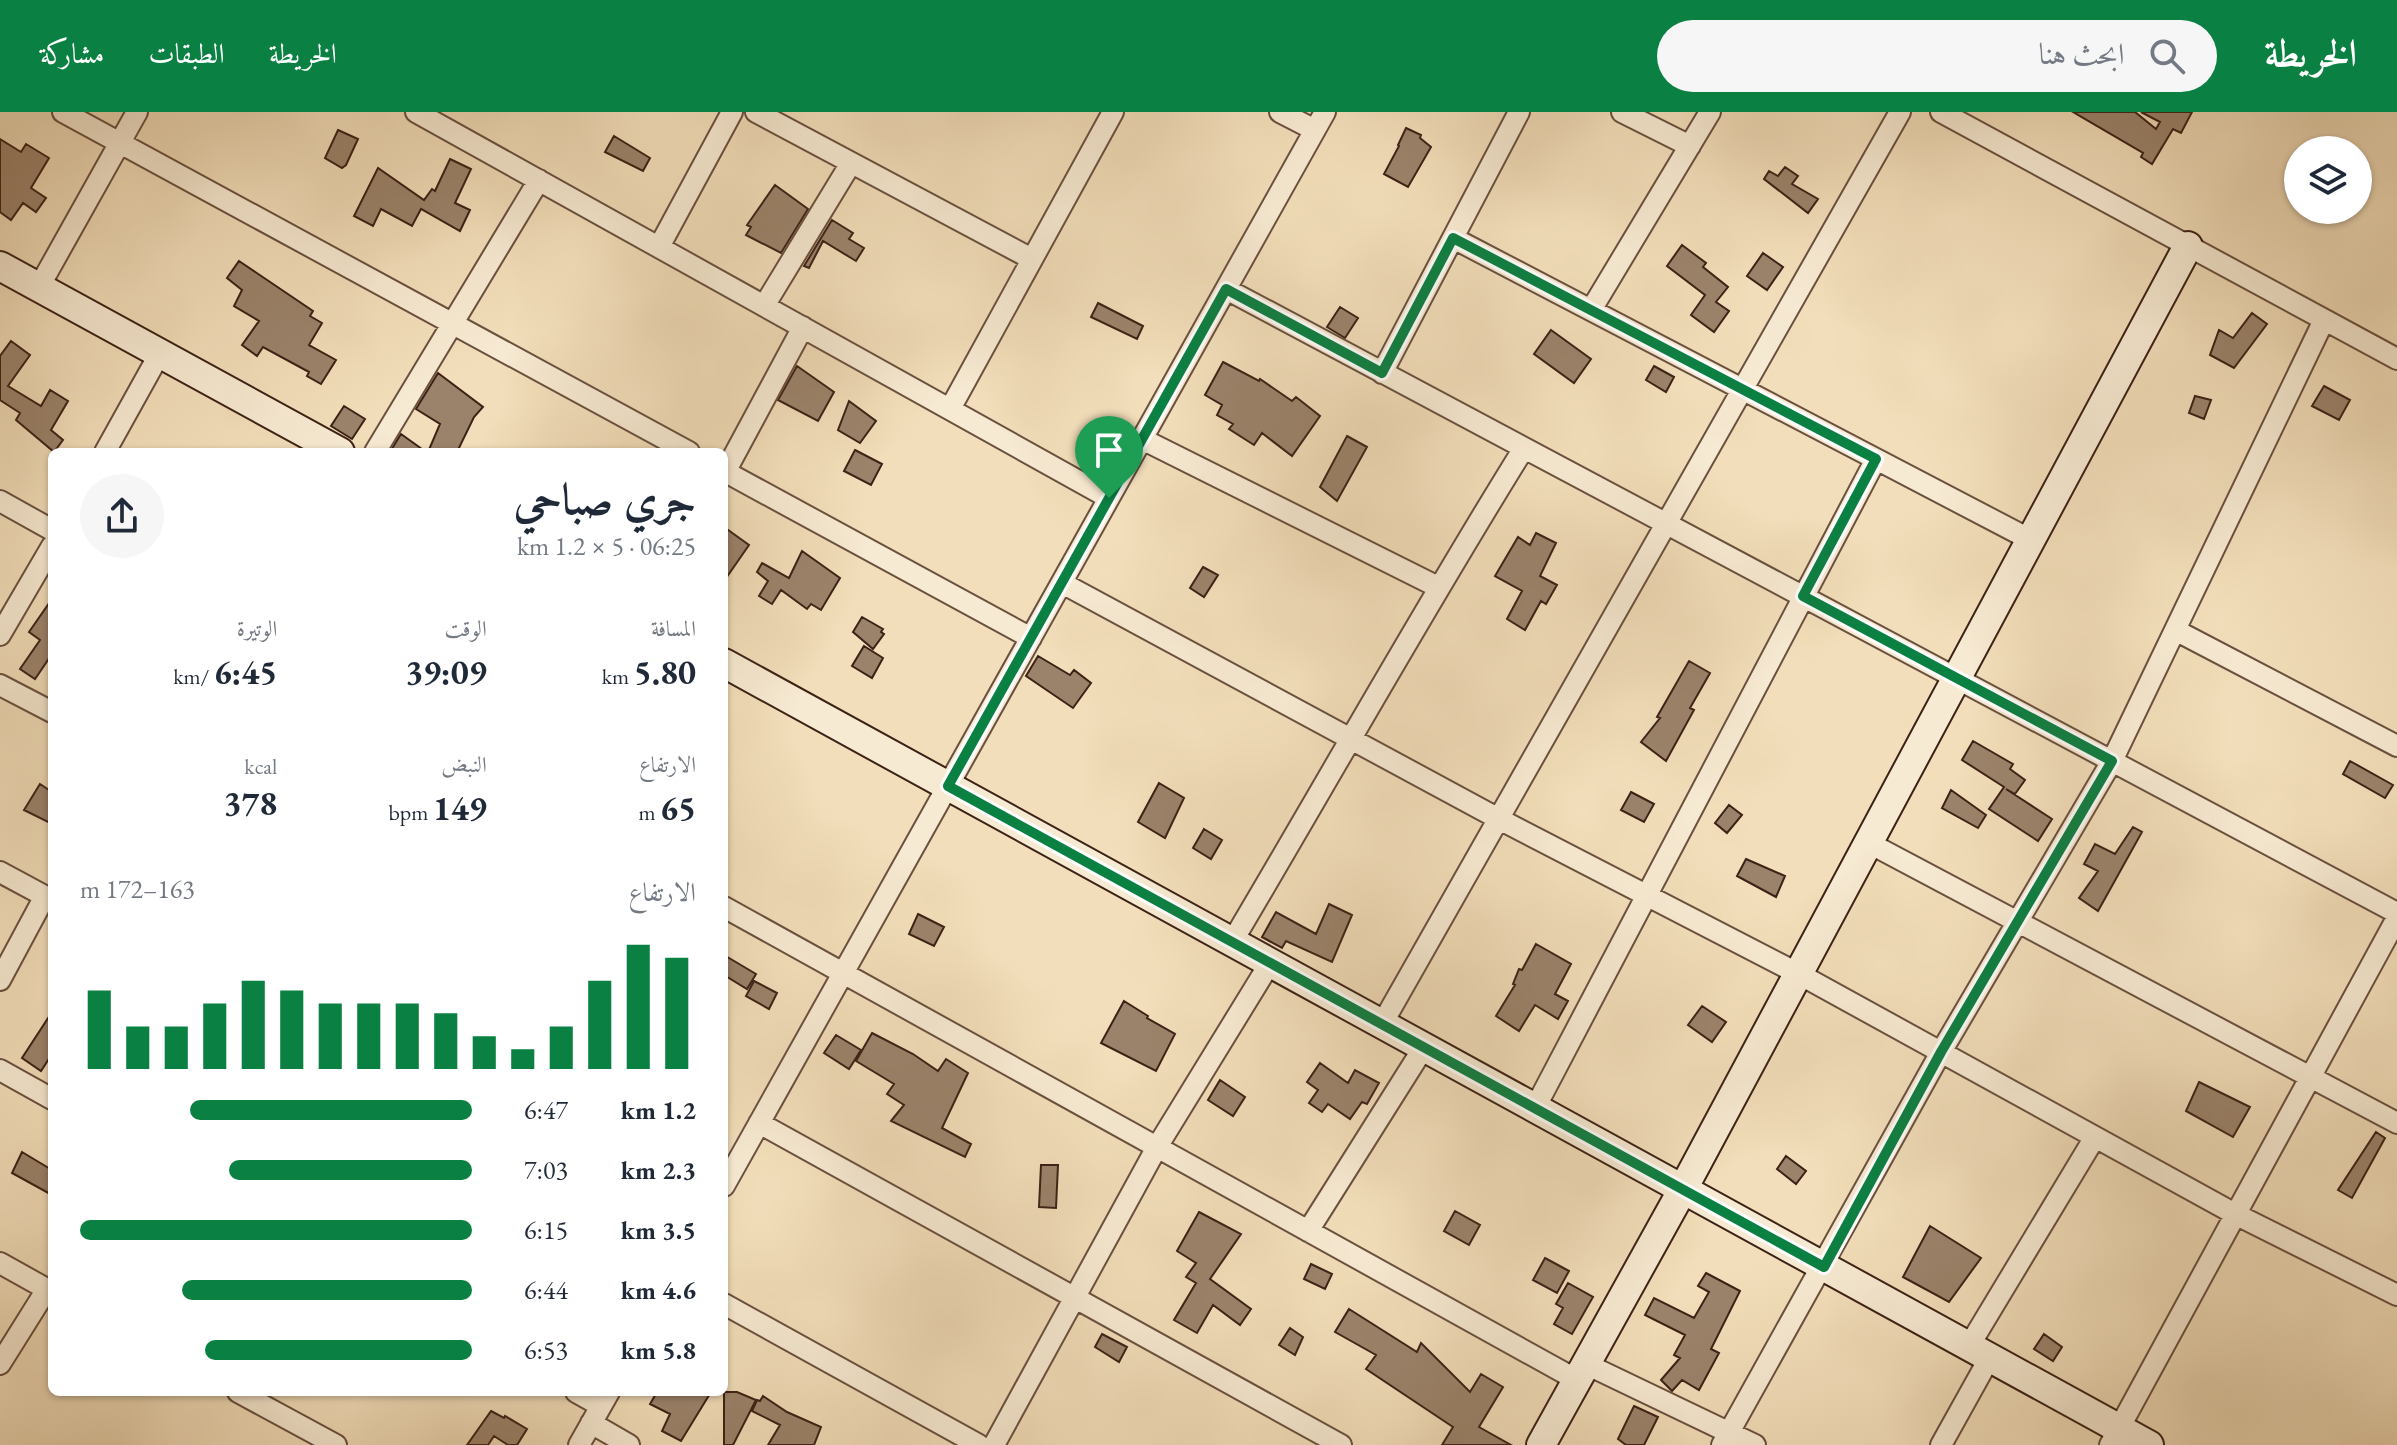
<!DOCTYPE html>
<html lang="ar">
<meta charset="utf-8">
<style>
body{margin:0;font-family:"EB Garamond",Amiri,serif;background:#f6f6f7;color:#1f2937;direction:rtl;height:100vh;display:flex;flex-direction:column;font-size:30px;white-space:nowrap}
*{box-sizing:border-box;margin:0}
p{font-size:26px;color:#747a83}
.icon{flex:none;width:44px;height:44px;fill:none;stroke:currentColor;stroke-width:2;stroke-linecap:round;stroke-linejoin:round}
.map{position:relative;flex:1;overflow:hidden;direction:ltr}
.drawer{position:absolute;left:48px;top:336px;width:680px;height:948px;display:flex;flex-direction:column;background:#fff;border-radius:12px;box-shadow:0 2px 6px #0004;direction:rtl}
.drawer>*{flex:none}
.fabs{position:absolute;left:2284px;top:24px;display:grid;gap:16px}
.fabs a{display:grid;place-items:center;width:88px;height:88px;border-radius:50%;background:#fff;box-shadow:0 2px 6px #0004;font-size:40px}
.pin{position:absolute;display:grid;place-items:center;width:68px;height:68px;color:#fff;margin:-82px -34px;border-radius:50% 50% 50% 0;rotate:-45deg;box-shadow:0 0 8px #0007}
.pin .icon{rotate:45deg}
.round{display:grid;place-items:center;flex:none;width:84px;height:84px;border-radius:42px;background:#f6f6f7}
.headline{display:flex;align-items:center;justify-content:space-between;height:136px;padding:0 32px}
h1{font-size:44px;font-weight:700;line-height:60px}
.metrics{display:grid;grid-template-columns:repeat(3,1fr);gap:12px;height:136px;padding:8px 32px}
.metrics div{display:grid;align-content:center}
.metrics b{font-size:34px;font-weight:700}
.metrics small{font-size:22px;font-weight:400}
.metrics p{font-size:22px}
.chart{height:224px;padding:16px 32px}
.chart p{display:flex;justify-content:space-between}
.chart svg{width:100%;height:144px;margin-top:8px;stroke:#0b8043;stroke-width:6}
ul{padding:0 32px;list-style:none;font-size:26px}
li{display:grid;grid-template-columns:128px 96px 1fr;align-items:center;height:60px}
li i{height:20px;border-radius:10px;background:#0b8043}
header{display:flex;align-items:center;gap:48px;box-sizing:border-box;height:112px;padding:0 40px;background:#0b8043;color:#fff}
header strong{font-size:38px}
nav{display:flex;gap:44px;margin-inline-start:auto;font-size:28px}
.search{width:560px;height:72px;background:#f6f6f7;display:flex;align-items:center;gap:20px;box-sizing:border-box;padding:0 28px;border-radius:44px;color:#747a83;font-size:30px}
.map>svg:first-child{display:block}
.building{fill:#9b836b;stroke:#3c2116;stroke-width:2}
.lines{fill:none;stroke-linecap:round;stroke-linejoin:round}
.street-casing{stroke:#6a503f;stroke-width:24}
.secondary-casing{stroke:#3c2116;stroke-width:32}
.street{stroke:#f7ead2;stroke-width:20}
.secondary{stroke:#f7ead2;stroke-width:28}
.route-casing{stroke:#fff;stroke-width:16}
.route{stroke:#0b8043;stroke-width:10}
</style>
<header>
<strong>الخريطة</strong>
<div class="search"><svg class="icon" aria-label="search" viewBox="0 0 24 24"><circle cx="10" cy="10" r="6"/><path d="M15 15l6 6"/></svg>ابحث هنا</div>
<nav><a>الخريطة</a><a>الطبقات</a><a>مشاركة</a></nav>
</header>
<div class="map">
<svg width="2397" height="1333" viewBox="0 0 2397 1333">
<rect width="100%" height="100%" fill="#f2deba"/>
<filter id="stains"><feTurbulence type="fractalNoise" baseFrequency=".0025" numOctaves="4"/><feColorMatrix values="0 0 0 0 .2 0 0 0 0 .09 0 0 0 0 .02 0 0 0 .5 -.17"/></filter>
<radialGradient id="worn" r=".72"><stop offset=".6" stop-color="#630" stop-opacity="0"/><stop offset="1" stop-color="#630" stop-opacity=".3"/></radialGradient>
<path class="building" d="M2073,0h62l21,17 4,-7 -19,-10h51l-11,21 -8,-4 -21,35 -11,-7 2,-4z
M1406,16l15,7 -1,3 11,9 -23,40 -24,-13 15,-28 -1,-1z
M338,18l20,9 -12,26 -4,3 -17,-10z
M614,24l36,22 -7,13 -38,-19z
M0,27l21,13 5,-8 23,14 -18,30 15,10 -10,14 -13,-9 -12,17 -11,-8z
M450,47l21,10 -16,34 15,7 -10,21 -39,-22 -9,17 -31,-17 -8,17 -19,-10 24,-48 46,32 8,-11 3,2z
M1785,55l13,9 -6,8 26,15 -10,14 -44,-34 5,-8 9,5z
M775,73l33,24 -27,44 -35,-18 5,-8 -4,-2z
M832,108l21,13 -4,6 15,9 -8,13 -33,-20 -14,27 -5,-2z
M1682,133l24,18 -3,4 25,20 -12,15 13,9 -15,21 -23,-17 14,-20 -38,-29z
M1763,141l20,14 -16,23 -20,-14z
M239,149l74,50 -3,5 12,7 -13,22 27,15 -15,24 -14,-8 2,-4 -46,-25 -6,9 -15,-11 17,-24 -25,-15 8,-16 -15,-12z
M1098,191l45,23 -6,13 -46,-22z
M1340,195l18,11 -13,20 -18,-11z
M2252,201l15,11 -33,44 -24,-13 9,-25 14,8z
M1551,218l40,29 -17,24 -40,-29z
M11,229l19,14 -22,31 33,20 9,-16 18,11 -17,29 12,10 -9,12 -38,-32 4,-7 -20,-13v-44z
M1223,250l36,19 1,-2 32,22 4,-4 24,19 -28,40 -30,-23 -8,12 -25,-16 4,-5 -16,-9 5,-10 -17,-10z
M797,254l37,26 -16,29 -40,-21z
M1654,254l20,11 -8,15 -20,-12z
M438,261l45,34 -9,10 -17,35h-29l12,-28 -24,-15z
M2324,274l26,14 -11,20 -27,-14z
M2195,284l16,4 -7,19 -15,-6z
M849,289l27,20 -16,22 -22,-13z
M344,294l21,13 -13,20 -21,-13z
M401,322l25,18h-36z
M1347,324l20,11 -30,54 -17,-14z
M855,338l27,14 -11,21 -27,-14z
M724,415l25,18 -25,36z
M1536,421l20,10 -16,33 17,9 -11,19 -5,-3 -16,29 -18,-11 15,-28 -27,-15 23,-39 12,8z
M802,439l38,27 -19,32 -10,-6 -4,5 -26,-19 -9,14 -13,-8 9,-15 -11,-9 5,-9 27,15z
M1203,455l15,8 -14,22 -14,-9z
M52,487v55l-17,25 -15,-10 20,-29 -11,-8z
M862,505l21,12 -2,3 3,2 -11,15 -20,-17z
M864,534l19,12 -11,20 -20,-12z
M1038,544l32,19 4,-5 17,13 -18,25 -47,-32z
M1689,549l21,12 -20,35 4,2 -28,51 -25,-19 19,-24 -3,-1z
M1973,629l40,23 -3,5 15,11 -10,14 -9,-5 46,30 -14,22 -49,-32 15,-22 -42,-27z
M2350,649l43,24 -8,13 -42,-24z
M1159,671l25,15 -19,40 -27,-16z
M40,672l12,8v32l-28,-14z
M1951,678l35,25 -8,13 -36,-20z
M1631,680l23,12 -10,18 -23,-12z
M1729,693l13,10 -15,18 -12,-10z
M2133,715l9,5 -44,79 -19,-13 19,-27 -14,-7 11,-20 20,10z
M1204,717l18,11 -11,19 -18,-11z
M1746,747l39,17 -9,21 -39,-21z
M1329,792l23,11 -20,47 -46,-21 -4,7 -20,-11 14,-25 40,22z
M918,802l26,13 -10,19 -25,-12z
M1536,832l35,20 -16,30 13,7 -10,18 -23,-14 -16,26 -23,-15 19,-31 -2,-1 6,-15 3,1z
M724,843l32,19 -9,15 -23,-14z
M754,869l23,12 -8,16 -23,-13z
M1124,889l24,15 -1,2 28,16 -19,37 -55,-28z
M1702,894l24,16 -14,20 -24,-17z
M52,900v42l-11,17 -19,-13z
M872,921l41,21 25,17 8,-12 22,14 -26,55 29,16 -6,13 -74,-36 13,-16 -17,-11 7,-10 -38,-23z
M836,923l25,15 -12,19 -25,-16z
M1320,951l28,20 7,-13 24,13 -12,21 -5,-2 -12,17 -22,-15 -6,8 -13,-9 9,-13 -11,-8z
M1220,968l25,17 -12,19 -25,-16z
M2199,970l51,25 -17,30 -47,-26z
M2376,1020l9,6 -33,60 -14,-8z
M22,1040l30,18v25l-40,-22z
M1786,1044l20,15 -10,13 -19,-15z
M1041,1053h17l-2,43 -17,-1z
M1455,1099l25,14 -11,20 -25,-14z
M1199,1100l42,22 -31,45 41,30 -11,16 -27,-20 -16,28 -23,-13 22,-37 -10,-6 10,-14 -19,-12z
M1930,1114l51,32 -32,44 -46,-25z
M1545,1146l24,13 -12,22 -24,-13z
M1311,1152l21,10 -7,15 -21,-10z
M1706,1161l34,18 -29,58 8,4 -20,37 -17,-10 -10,11 -11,-11 19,-22 -6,-3 11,-20 -40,-20 9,-17 40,20 15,-26 -11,-6z
M1568,1171l25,14 -21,37 -18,-10 9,-16 -7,-4z
M1349,1197l68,43 4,-9 49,49 11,-18 22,13 -24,40 32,18h-69l11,-18 -87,-58 10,-14 -41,-23z
M1290,1216l13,9 -8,18 -16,-10z
M1102,1222l25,13 -8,15 -24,-15z
M2044,1222l18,13 -9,14 -19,-12z
M657,1280h54l-30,49 -19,-10 8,-17 -20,-10z
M724,1280h13l19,8 -23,45h-9z
M763,1284l24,16 34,15 -7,18h-46l12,-20 -28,-14 5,-11 3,1z
M1634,1294l24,11 -14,28h-18l-8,-6z
M491,1299l13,7 1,-2 22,13 -10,16h-9l-14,-9 -6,9h-21z"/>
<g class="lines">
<g class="street-casing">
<path id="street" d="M63,0l626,340
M416,0l693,386
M756,0l276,147
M1280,0l35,18
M1622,0l68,34
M1941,0l456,247
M1453,126l578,302
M659,135l73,-135
M39,175l98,-175
M1226,177l1171,624
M764,194l87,-143
M1591,198l119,-198
M1382,261l137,-261
M950,297l163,-297
M1142,327l296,148
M105,340l55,-99
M375,340l164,-272
M724,359l307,167
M724,362l79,-147
M0,389l52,29
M1062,471l437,236 300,155 436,240 162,81
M2175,518l222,116
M0,523l52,-89
M0,573l52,27
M1869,731l528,280
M0,760l52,28
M724,795l853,473
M1232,830c98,-165 191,-332 292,-494
M0,868l45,-84
M1382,912l518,-912
M0,958l52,29
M1535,996l341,-649
M759,1011l582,322
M724,1074l601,-1074
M1308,1119l116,-184
M0,1151l52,29
M724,1192l255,141
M1969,1234l126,-209
M0,1252l47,-75
M1586,1252l169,81
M238,1280l98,53
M576,1280l25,14
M591,1311l38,22
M579,1333l30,-53
M994,1333l163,-298 113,-184
M1722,1333l219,-393 171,-291 212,-441
M1941,1333l49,-88
M2110,1333l287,-527"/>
</g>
<g class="secondary-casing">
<path id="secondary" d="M0,154l340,186
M724,551l1425,782
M1541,1333l142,-256 505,-943"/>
</g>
<use href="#street" class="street"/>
<use href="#secondary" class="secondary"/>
</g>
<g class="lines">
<g class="route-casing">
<path id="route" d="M1453,126l423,221 -73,137 309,165 -171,291 -117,215 -876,-481 278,-497 156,84z"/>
</g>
<use href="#route" class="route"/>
</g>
<rect width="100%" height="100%" filter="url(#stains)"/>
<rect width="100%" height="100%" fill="url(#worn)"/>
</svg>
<div class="fabs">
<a><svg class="icon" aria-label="layers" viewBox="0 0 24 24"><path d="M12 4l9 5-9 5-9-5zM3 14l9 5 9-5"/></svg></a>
</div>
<div class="pin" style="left:1109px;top:386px;background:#1e9e55"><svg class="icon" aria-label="arrive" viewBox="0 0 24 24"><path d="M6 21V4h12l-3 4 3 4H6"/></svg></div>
<section class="drawer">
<div class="headline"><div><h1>جري صباحي</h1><p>06:25 · 5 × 1.2 km</p></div><a class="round"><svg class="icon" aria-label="share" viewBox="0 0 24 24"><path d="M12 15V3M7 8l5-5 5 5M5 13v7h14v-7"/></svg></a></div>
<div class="metrics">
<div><p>المسافة</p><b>5.80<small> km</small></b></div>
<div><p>الوقت</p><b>39:09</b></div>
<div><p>الوتيرة</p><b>6:45<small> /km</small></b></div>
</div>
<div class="metrics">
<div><p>الارتفاع</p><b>65<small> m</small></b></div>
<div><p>النبض</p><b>149<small> bpm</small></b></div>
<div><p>kcal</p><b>378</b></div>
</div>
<div class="chart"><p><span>الارتفاع</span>163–172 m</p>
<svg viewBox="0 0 160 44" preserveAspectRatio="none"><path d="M5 44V20M15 44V31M25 44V31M35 44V24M45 44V17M55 44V20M65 44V24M75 44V24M85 44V24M95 44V27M105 44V34M115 44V38M125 44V31M135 44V17M145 44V6M155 44V10"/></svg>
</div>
<ul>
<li><b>1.2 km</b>6:47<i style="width:72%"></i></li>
<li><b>2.3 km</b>7:03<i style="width:62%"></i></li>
<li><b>3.5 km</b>6:15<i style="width:100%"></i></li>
<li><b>4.6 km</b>6:44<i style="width:74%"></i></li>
<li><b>5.8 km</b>6:53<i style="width:68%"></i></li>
</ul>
</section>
</div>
